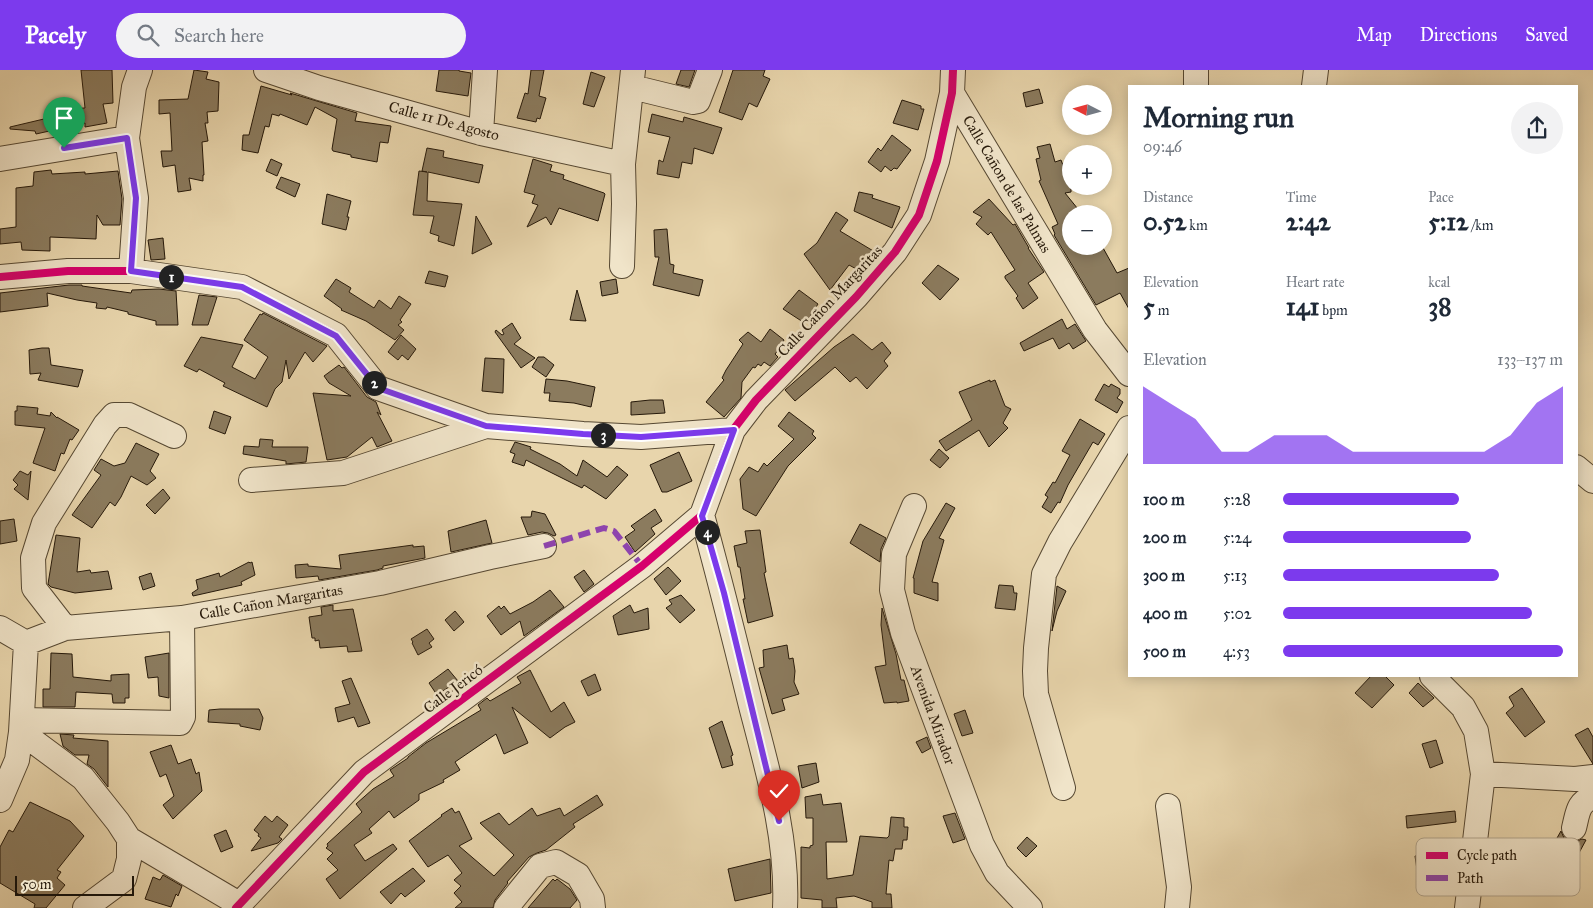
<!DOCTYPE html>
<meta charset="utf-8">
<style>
body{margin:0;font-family:"IM FELL Great Primer",serif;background:#f2f2f3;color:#1f2937;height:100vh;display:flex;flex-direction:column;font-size:19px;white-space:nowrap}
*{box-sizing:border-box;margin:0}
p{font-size:16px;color:#747a83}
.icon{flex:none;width:28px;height:28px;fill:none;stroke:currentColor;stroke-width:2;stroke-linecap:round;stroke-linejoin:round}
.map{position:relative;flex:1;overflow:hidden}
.panel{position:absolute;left:1128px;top:15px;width:450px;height:592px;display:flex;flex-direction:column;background:#fff;border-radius:0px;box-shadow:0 2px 12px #0003}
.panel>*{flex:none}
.needle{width:32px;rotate:276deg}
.controls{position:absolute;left:1062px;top:15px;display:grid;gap:10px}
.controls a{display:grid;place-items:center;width:50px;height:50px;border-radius:50%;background:#fff;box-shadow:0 2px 12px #0003;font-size:25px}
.scale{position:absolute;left:15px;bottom:12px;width:119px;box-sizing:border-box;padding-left:5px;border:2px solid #26190a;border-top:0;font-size:14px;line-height:18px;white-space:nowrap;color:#26190a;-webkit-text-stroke:4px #f0e4c9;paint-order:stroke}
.pin{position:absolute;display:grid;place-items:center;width:42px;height:42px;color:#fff;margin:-51px -21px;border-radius:50% 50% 50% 0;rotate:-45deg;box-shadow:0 0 5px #0007}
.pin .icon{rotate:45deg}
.km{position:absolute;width:25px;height:25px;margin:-12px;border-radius:50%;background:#222;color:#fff;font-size:14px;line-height:25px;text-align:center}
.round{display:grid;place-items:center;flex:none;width:52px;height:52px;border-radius:26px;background:#f2f2f3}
.summary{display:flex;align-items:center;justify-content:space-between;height:85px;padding:0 15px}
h1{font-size:28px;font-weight:700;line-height:38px}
.metrics{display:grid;grid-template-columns:repeat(3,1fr);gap:8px;height:85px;padding:5px 15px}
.metrics div{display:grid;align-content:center}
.metrics b{font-size:25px;font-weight:700}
.metrics small{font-size:14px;font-weight:400}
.metrics p{font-size:14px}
.chart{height:140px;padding:10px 15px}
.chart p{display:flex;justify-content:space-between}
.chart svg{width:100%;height:90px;margin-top:5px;fill:#7c3aed;opacity:.7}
ul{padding:0 15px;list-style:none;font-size:16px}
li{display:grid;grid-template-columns:80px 60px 1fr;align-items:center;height:38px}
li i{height:12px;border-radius:6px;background:#7c3aed}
header{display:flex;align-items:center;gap:30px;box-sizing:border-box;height:70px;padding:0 25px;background:#7c3aed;color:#fff}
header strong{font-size:24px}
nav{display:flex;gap:28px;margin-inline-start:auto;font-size:18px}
.search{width:350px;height:45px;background:#f2f2f3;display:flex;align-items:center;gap:12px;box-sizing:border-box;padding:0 18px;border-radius:28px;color:#747a83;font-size:19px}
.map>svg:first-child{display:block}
.building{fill:#8b7b5e;stroke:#26190a}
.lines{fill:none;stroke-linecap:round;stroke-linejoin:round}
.minor-casing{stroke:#564832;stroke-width:26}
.minor{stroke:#f0e4c9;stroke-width:24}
.quiet{stroke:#8e44ad;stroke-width:6;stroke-dasharray:12 6;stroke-linecap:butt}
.cycleway-casing{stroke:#f0e4c9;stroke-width:11}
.cycleway{stroke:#d6006c;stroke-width:8}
.route-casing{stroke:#fff;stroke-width:10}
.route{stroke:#7c3aed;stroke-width:6}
.labels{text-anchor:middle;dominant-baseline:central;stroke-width:5;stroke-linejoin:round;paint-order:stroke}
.street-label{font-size:15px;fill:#26190a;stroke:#f0e4c9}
.key{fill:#f0e4c9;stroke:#b3a790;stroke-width:1}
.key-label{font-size:14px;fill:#26190a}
</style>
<header>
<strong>Pacely</strong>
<div class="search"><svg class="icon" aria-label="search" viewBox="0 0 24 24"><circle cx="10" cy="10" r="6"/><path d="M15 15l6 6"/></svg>Search here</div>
<nav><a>Map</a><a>Directions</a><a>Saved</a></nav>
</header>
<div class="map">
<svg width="1593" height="838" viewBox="0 0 1593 838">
<rect width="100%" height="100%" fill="#e8d5ac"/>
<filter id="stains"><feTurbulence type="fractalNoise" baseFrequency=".004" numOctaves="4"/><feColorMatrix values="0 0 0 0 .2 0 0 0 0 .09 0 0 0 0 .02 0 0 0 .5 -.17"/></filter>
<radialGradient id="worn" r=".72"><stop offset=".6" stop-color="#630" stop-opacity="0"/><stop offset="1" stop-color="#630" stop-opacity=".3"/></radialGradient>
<path class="building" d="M81,0h31l1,33 -10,1 4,19 -22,4v-4l-49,11 -1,-3 -25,-2v-2l55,-13 -1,-5 21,-1z
M194,0l14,2 -2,7 13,3 -1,29 -11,1 1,11h-3l3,18 -6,1 2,33h-1v6l-14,-3 2,12 -13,2 -3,-27 -12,2 -2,-16h11l-2,-38 -11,1v-14l29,-1z
M439,0h20v1l12,2 -3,23 -32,-5z
M531,0h13l-5,26 7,2 -6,21 -3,-1 -1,4 -19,-4 8,-25 3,1z
M681,0h14l-6,17 -13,-3z
M733,0h32l-2,6 7,3 -13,28 -8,-4 -7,17 -23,-8z
M591,2l14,5 -11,30 -11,-3z
M261,16l31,9 -2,-2 67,20 -2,8 36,5 -3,17 -8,-1 -3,20 -26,-5v-2l-18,-4 -1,-2 5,-30 -22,-12 -8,18 -27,-11 -1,2 -7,-2 -3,13 -4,-1 -7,27 -16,-3 1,-15h6z
M1039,19l4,14 -17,4 -3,-14z
M902,30l19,6v3h3l-6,21 -25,-7z
M652,44l31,8 1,-5 38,11 -9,26 -19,-6 -2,16 -10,-2 -3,16 -22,-4 2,-14 4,2 7,-25 -22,-5z
M892,65l19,15 -14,19 -3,-1 -3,3 -6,-5 -4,6 -13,-10 10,-14 3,3z
M1050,74l5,18 6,-2 10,26v6l-6,1 17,21h-11v32h31l15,27 12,-5v41l-9,-16 -24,12 -42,-70 1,-1 -3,-7 6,-3 -19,-43 2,-1 -5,-21 4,-1 -3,-11z
M427,78l17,3 -1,6 40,8 -4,18 -51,-11 -1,29 35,3 -8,42 -16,-5 1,-5 -9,-3 4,-17 -21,-1 6,-44 8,1 -5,-1z
M271,89l11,5 -5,12 -11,-5z
M533,89l19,6 -2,6 14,4 -1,4 41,14 1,1 -7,27 -39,-13 -8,17 -5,-8 -19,10 11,-22 -6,-2 3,-8 -11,-3z
M51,100l1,4 33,-2v2l33,-3 4,28 -2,26h-17l-6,-10 -1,24 -46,-2v14l-28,-1 -1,-8 -21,2v-15l16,-2v-39l17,-2 1,-14z
M281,107l19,7 -5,13 -19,-9z
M859,122l14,3 -1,3 28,9 -8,21 -38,-17z
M327,124l24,7 -4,16h2l-3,13 -24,-6z
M989,129l24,26 2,-1 14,24h-1l16,24 -16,11 10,15 -15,11 -7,-11 2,-2 -13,-18v-2l10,-6 -24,-38 -3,3 -12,-11 6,-7 -9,-5z
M836,142l12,8 -8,11 35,21 -15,19 -11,-6 -19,25 -26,-36 13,-11z
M476,146l16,28 -20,10z
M667,159l3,35 4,1 -1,8 30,7 -4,16 -46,-11 6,-28h-4l-1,-27z
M163,168l2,21 -14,1 -3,-20z
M938,195l21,14 -19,21 -18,-17z
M429,201l19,5 -3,11 -20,-4z
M336,209l15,9 -2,4 25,16 5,-8 12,9 8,-13 12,8 -11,16 2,2 -4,3 6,5 -9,10 -29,-19 -25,-11 1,-1 -18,-13z
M616,209l2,14 -16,3 -2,-14z
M69,215h13v1l49,7 1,-3 27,-1 17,2 2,34h-22v-4l-28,-7v-2l-21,-5 -1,2 -10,-1 1,-5 -20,-3 -30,-7 1,13 -48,6v-19z
M577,220l9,31 -16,-1z
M799,220l19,14 -9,14 -2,-1 -4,5 -20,-13z
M199,225l18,2 -9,28h-16z
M263,243l64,33 -14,16 -8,-10 -16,27 -3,-19 -4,22 -7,7 -8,18 -44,-21 2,-3 -26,-14 -2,3 -13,-6 17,-29 42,8 -11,22 23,12 13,-22 -24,-17 16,-26 2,1z
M1062,249l5,10 8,-5 11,17 -13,8 -4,-6 -10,6 -6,-11 -29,13 -4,-8z
M512,253l9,15 -7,6 21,14 -14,10 -26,-36 1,-2 6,5 2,-1 -2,-4z
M770,259l14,11 -1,2 1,1 -9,11 3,3 -8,9 -6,-4 -3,4 -3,-2 -3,4 -2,-1 -11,15 -1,16 -17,19 -18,-15 18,-22 -2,-2 4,-8 17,-26 -4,-4 9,-8 13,10z
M853,264l19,16 10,-8 9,11 -7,8 4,5 -21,23 -11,-12 -6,5 -15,-15 -40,34 -10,-11 49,-43z
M401,265l15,14 -8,11 -6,-5 -4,5 -10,-8z
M42,278h7l2,17 32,5 -5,17 -40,-7 3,-7 -11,1 -1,-24z
M538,287h6l10,8 -8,12 -14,-10z
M485,288l19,1 -1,34 -21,-2z
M339,295l3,3 2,-1 23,30 9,5 5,13 -4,-3 15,29 -15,6 -5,-10 -25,20 -20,3 -14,-67 38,3 -22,-13 -5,-7z
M546,309l21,2 28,6 -4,20 -17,-4 -25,-2 1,-8h-6z
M990,310v2l5,-2 10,26 6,3 -8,14 5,5 -19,19 -10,-17 -33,21 -7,-10 33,-21 -13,-28z
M1104,314l5,3 2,-3 9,5v5l-3,4 6,4 -6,11 -22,-13z
M650,330h13l2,13 -34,2v-13z
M17,336l21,2 -1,6 13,2 1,-4 6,6v-1l22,13 -7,10 -2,-1 -6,15 -3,-1 -6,18 -22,-8 12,-35 -30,-3v-14h2z
M214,341l17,6 -6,17 -16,-6z
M789,342l25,19 -2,3 4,4 -28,28 -32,50 -13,-7 -3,-30 9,-12 9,5 6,-9 3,3 27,-27 -16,-13z
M1080,349l25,15 -7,11 -5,-3 -25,43 -8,18 -2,-1 -7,11 -9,-6 6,-10 -3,-2 8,-13 2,1 15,-28 -8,-4z
M260,369l13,1 -1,7h36l-2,15 -20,2v-3l-43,-7 1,-8 15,1z
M515,372l16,5 -1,2 30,15 17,12 6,-16 24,17 10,-11 11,9 -22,24 -22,-14 -2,3 -56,-28 -2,6 -12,-4 3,-8 -5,-2z
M136,373l23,11 -9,17 6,7 -9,7 -16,-9 -10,21 -6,9 -5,-4 -18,26 -20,-13 29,-40 -7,-5 7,-11 13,7 11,-3z
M939,379l10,9 -9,10 -10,-8z
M679,382l13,29 -25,11h-5l-12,-27z
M20,401l8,4 3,-4 -3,29 -14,-11 4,-4 -5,-5z
M163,419l7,9 -15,16 -9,-9z
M946,433l9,5 -16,30 5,2 -12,42 6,1v18l-24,-8v-15h-1l10,-37z
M655,439l7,12 -11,7 4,6 -20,18 -10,-15 10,-7 -4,-4z
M532,441l13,3 11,21 -2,1 -6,-3 -6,-1 -14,3 -7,-18h10z
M14,449l3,22 -17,3v-23z
M486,450l6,23 -41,9 -3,-21z
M860,454l26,14 -5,11 -1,13 -30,-19z
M760,460l6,42 -2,1 9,43 -25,7 -5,-24h2l-5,-32h-2l-4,-21 13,-3 -2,-12z
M56,465l24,3 -3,34 13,-2 1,3 17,-2 4,18 -37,4 -24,-6 -3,-3z
M413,475v2l11,-1 1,12 -42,8v2l-6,2 -58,10 -1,-4 -22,2 -1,-13 13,-1v2l33,3 -2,-14z
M249,492l1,1 2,-1 3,13 -14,7 1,3 -49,11 -1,-3 6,-4 -2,-9 23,-7 1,4z
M668,497l13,14 -15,14 -12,-16z
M584,500l10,14 -10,8 -10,-15z
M151,503l4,13 -12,4 -4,-13z
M999,515l14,1 1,7h3l-2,17 -20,-2z
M1057,516l9,5 -9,20 -5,20z
M550,520l14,17 -40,29 -4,-15 -19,14 -14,-19 12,-10 2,3 3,-3 6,8 23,-12z
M681,525l14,15 -15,13 -14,-15 6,-4 -3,-4z
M333,535v6l20,-2 9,42 -14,1 -1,-6 -27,2 -1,-8 -4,1v-3h-3l-3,-21 13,-2 -1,-8z
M630,535l4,8 14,-5 1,21 -31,6 -5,-19z
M882,538l14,46 5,26h3l5,21 -12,2v-1l-13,1 -9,-36 11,-2 -5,-40z
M455,541l9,11 -10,9 -9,-11z
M427,559l7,10 -5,4 3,4 -14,8 -6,-12 1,-1 -2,-3z
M787,575l2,14 4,-1 2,13 -1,11 5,12 -17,5 3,11 -13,4 -13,-46 5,-1 -1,-17z
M51,583l21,1 1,23 38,4v-6l18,-1v24h-4v5h-12l-1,-9 -36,-2 -1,15h-32v-18h7z
M169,583v45l-10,-2 -1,-19 -10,1 -3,-21z
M448,599l10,12 -21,14 -8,-12z
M530,600l21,42 13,-10 11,20 -10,5 -15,11 -38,-31 16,36 -24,11 -8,-20 -41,28 5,8 -17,10 1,2 -25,12v6l-25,18 -5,-7 -20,18 3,4 -18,12 11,16 28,-17 4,5 -57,50 -14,-20 12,-9 -11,-11 6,-6 -7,-5 2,-2 -1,-2 35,-32 -6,-8 17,-15 21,-13 -4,-6 18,-12v-1l18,-14 55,-33 -3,-5 9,-7 3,3 31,-18 -4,-6z
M595,604l6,16 -13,6 -7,-15z
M1371,606h14l9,9 -22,23 -17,-15z
M351,608l19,45 -12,4 -4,-10 -16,5 -3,-14 15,-4 -8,-23z
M1418,613l16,15 -11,9 -14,-14z
M1522,618l23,34 -20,15 -19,-24 8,-7 -5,-9z
M220,639h39l4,9 -3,12 -20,-4v-2l-32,-2 1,-12z
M965,640l8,23 -11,3 -8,-22z
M722,651l11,34 -2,1 2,9 -11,3 -13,-40z
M1588,658l5,9v27l-18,-29z
M60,664l14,1 -1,3 35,3v46l-14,-18 -7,-5 2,-9h-14l-12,-9z
M927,667l4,11 -9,5 -6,-11z
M1436,670l7,23 -13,5 -8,-24z
M171,675l7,19 13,-5 5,15 3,-2 3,19 -29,28 -10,-14 11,-9 -8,-22 -6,3 -10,-25z
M816,693l3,19 -17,6 -4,-22z
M821,724l2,11 18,-2 6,39h-21l1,37 26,-4 7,-39 27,2 2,-2 2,-19 13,1v9h4l-1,13h-4l-1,9h-7l-2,12 -4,-1 -3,34h5l1,14h-20v-6l-18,-6 -18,2 1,10h-15v-8l-21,-2v-51l9,1v-2l3,-1v-27h-7l-1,-21z
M597,725l6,10 -30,19 2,3 -29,23 -9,3 -8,4 -22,25 1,1 -13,17 -2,8h-38l7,-6 -8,-9 7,-7 -7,-6 8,-7 -14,-18 -20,12 -19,-26 33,-25 -1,-1 11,-7 3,5 4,-2 13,28 -13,7 35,30 20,-21 -34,-32 19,-10 10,12 23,-17 5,8 23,-8 4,8z
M30,732l40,19 14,15 -27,34 4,2 -4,6 8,7 -19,23h-12l1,-4 -35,-21v-36l9,-17 4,2z
M1455,741l1,11 -49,6 -1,-12z
M955,743l10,26 -12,4 -10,-27z
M265,746l7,6 5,-6 11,9 -9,12 3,2 -4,4 -27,8 10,-13 -3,-2 1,-2 -5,-4z
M226,760l7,17 -12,5 -7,-17z
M1561,761l3,7 6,3h7l5,-2 4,1 -13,24 -24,-12z
M1027,767l10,9 -11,11 -9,-9z
M1429,784l2,14 -14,2 -2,-14z
M770,789l1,34 -36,8 -7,-32z
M413,798l12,13 -20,16 -4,-4 -10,11 -11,-12z
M163,805l19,11 -4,10 -2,-2 -5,13 -26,-8 8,-22 7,3z
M553,809l2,2 2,-2 13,10 7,11 -7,8h-42z"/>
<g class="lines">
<g class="minor-casing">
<path id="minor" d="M266,0l53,18 162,45 142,31
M1196,16v-16
M1314,16l2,-16
M632,17l61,15 5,-1 12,-31
M952,23l143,237 34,44
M481,63l4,-63
M0,89l127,-21
M622,196l2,-62 -1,-40 10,-94
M131,201l5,-73 -9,-60 7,-51 6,-17
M0,207l68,-6h63l111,16 94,48 42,53 108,38 97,8 58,3 92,-7
M1576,397l17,14
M251,410l92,-7 143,-47
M914,436l-20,48 -2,36 11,43 79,212 15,28 33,35
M702,445c18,65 34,130 50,195 17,65 36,130 33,198
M0,558l26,15 39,-15 117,-10 198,-35 110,-26 54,-11
M65,558l-31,-40 -1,-30 11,-35 61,-98 9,-10h15l45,21
M1432,606l31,31 13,24 7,43 -16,134
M22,650l158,3 3,-6 -1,-99
M21,662l62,46 35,44 11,17 110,65
M1483,704l92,5 18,-2
M1063,718l-27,-94 -1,-23 1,-23 8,-74 16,-32 69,-114
M0,730l17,-40 4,-28 5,-89
M1168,736l11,81 -2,21
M1574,758c4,-15 3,-25 19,-31
M85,838l39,-29 5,-20v-20
M236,838l128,-136 278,-206 60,-51 31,-85 23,-30 100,-103 39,-45 24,-37 18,-54 15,-68 1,-23
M506,838l34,-42 16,-4 22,13 14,24 1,9"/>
</g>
<use href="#minor" class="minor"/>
<path class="quiet" d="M544,476l60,-18 10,3 28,35"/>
<g class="cycleway-casing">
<path id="cycleway" d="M0,207l68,-6h63l111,16 94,48 42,53 108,38 97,8 58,3 92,-7
M236,838l128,-136 278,-206 60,-51 31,-85 23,-30 100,-103 39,-45 24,-37 18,-54 15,-68 1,-23"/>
</g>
<use href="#cycleway" class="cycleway"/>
</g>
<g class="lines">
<g class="route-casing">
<path id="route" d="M64,78l63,-10 9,60 -5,73 111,16 94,49 42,52 108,38 97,8 58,3 93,-7 -32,86 22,77 55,228"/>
</g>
<use href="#route" class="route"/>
</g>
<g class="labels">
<g class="street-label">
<text transform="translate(444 51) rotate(15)">Calle 11 De Agosto</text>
<text transform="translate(1007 114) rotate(59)">Calle Cañon de las Palmas</text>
<text transform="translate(830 231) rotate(-47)">Calle Cañon Margaritas</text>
<text transform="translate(271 532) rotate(-10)">Calle Cañon Margaritas</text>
<text transform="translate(453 619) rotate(-37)">Calle Jericó</text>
<text transform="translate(933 645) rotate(70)">Avenida Mirador</text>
</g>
</g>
<rect x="1416" y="768" width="164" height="58" rx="8" class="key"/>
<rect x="1426" y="782" width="22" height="7" fill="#d6006c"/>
<rect x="1426" y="805" width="22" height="6" fill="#8e44ad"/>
<g class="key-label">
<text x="1457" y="790">Cycle path</text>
<text x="1457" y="813">Path</text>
</g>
<rect width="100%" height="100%" filter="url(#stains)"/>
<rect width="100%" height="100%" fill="url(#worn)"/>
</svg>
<div class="controls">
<a><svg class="needle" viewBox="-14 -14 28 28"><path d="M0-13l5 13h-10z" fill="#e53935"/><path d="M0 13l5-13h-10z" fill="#747a83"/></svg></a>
<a>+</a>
<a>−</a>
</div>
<div class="scale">50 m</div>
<div class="pin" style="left:64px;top:78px;background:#1e9e55"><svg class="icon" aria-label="arrive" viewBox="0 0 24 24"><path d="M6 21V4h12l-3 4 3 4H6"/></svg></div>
<div class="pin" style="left:779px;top:751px;background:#d93025"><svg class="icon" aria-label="check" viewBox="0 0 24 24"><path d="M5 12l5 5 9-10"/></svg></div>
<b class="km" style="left:171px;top:207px">1</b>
<b class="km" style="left:374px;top:313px">2</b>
<b class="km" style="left:603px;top:365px">3</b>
<b class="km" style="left:707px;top:462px">4</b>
<section class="panel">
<div class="summary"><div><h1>Morning run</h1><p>09:46</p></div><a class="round"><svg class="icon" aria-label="share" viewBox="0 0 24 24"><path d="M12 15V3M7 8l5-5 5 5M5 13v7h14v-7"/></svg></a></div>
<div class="metrics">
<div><p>Distance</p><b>0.52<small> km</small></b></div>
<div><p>Time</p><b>2:42</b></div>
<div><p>Pace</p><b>5:12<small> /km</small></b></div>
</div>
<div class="metrics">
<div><p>Elevation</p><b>5<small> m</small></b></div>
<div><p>Heart rate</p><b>141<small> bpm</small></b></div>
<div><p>kcal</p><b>38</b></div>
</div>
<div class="chart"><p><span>Elevation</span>133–137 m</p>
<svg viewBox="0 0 160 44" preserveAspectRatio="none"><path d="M0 44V6L10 14L20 22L30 38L40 38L50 30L60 30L70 30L80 38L90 38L100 38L110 38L120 38L130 38L140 30L150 14L160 6V44z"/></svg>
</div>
<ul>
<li><b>100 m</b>5:28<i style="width:63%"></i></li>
<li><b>200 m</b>5:24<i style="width:67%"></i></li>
<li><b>300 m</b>5:13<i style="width:77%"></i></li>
<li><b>400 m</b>5:02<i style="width:89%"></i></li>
<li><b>500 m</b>4:53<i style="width:100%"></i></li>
</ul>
</section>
</div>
